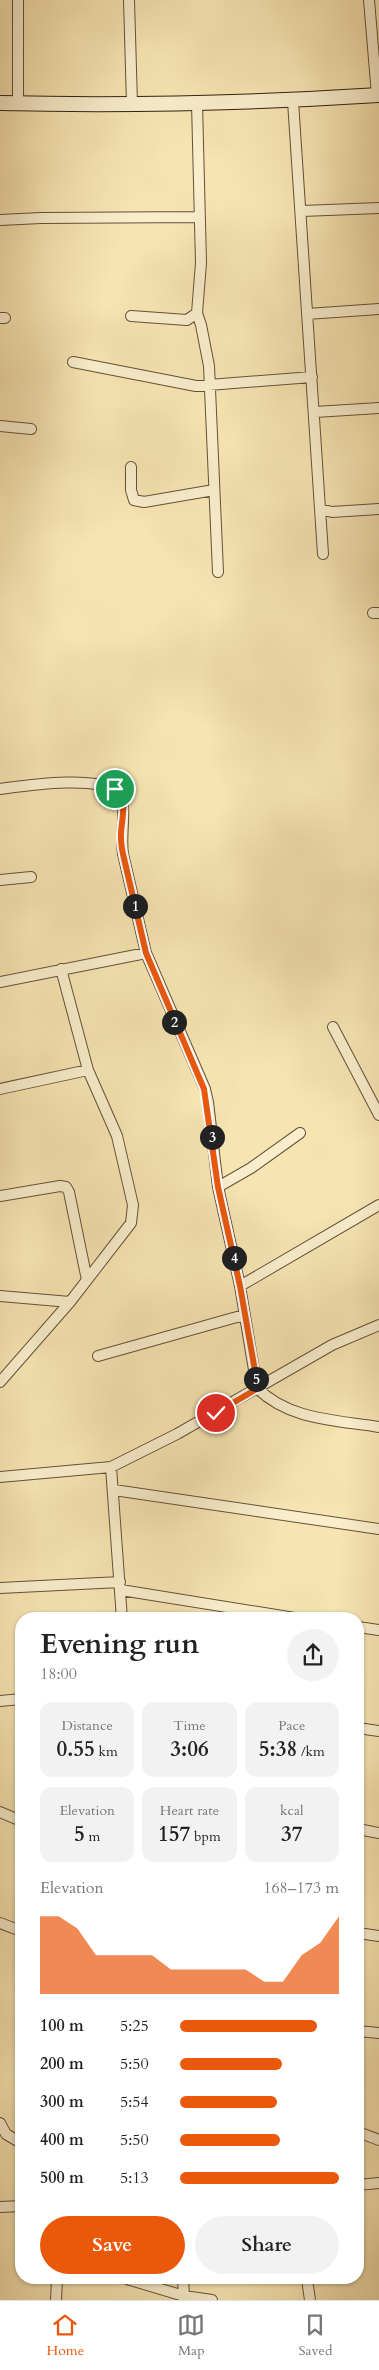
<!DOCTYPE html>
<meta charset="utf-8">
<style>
body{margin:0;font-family:Cardo,serif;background:#f2f2f2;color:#222;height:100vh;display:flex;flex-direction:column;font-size:19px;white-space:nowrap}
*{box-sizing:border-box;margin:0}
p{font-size:16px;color:#767676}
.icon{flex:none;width:28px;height:28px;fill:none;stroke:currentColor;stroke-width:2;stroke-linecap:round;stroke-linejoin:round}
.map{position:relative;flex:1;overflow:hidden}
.drawer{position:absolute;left:15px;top:1612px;width:349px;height:672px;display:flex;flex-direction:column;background:#fff;border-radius:20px;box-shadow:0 1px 4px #0004}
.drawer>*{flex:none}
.pin{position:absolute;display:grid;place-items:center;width:42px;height:42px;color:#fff;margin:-21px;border:2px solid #fff;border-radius:50%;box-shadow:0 1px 5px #0007}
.km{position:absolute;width:25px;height:25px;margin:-12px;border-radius:50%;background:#222;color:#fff;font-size:14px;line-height:25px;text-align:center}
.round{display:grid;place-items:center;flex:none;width:52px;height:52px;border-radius:26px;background:#f2f2f2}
.summary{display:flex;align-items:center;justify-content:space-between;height:85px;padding:0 25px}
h1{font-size:28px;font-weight:700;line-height:38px}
.figures{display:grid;grid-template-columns:repeat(3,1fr);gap:8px;height:85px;padding:5px 25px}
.figures div{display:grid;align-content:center;border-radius:12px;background:#f2f2f2;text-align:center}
.figures b{font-size:21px;font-weight:700}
.figures small{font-size:14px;font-weight:400}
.figures p{font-size:14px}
.chart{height:140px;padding:10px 25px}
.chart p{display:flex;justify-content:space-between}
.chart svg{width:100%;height:90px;margin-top:5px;fill:#ea580c;opacity:.7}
.button{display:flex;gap:10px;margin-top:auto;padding:10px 25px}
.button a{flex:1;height:58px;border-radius:30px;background:#ea580c;color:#fff;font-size:20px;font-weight:700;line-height:58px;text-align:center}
.button a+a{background:#f2f2f2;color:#222}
ul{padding:0 25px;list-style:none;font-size:16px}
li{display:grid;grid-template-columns:80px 60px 1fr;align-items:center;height:38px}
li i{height:12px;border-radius:6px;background:#ea580c}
.tabs{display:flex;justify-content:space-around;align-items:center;height:70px;border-top:1px solid #e0e0e0;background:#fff;font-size:14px;color:#767676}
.tabs a{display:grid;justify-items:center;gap:2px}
.tabs .selected{color:#ea580c}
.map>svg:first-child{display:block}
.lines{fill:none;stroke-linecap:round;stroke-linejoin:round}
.street-casing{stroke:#64513a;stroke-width:12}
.secondary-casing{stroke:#342012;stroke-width:16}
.street{stroke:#f9edcc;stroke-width:10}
.secondary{stroke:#f9edcc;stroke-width:14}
.route-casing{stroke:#fff;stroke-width:10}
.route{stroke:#ea580c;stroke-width:6}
</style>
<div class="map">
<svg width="379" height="2300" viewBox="0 0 379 2300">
<rect width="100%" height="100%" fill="#f6e4b1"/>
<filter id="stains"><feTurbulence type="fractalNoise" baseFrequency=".004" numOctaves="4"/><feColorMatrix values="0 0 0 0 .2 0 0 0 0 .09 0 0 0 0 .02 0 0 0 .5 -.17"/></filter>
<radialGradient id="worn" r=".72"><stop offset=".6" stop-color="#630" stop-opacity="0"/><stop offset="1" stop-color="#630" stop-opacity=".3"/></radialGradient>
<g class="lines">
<g class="street-casing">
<path id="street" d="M18,0v103
M129,0l3,104
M369,0l8,95
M293,101l30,453
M302,211l77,-3
M0,220l41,-2 158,-1
M197,313l4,12 8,41 9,206
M307,314l72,-5
M131,316l56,4 10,-7 4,-50 -4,-160
M0,318h5
M73,362l123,24 116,-9
M315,412l64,-4
M0,426l31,3
M131,467v23l3,10 10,2 70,-12
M320,509l12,3 47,-3
M373,613h6
M0,789c30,-4 95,-14 120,3 7,19 0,42 3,62l23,99 59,136 3,13 10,85 22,99 17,102c32,32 79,32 122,39
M0,880l31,-3
M0,982l146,-29
M333,1027l46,88
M0,1089l88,-19
M218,1187l33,-19 49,-35
M0,1196l60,-10 6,1 3,5 18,88
M240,1286l139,-81
M0,1296l70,6
M98,1356l146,-41
M0,1382l70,-80 61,-79 2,-18 -16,-69 -29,-66 -27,-101
M111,1467l11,152
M0,1477l111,-10 66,-33 155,-89 47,-20
M114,1490l265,39
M0,1588l120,-6
M121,1590l180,29
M358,1627l21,3
M0,1701l21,-2
M358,1728l21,3
M0,1812l21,9
M358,1829l21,4
M0,1923l21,8
M358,1933l21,3
M358,2031l21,2
M0,2123l6,11 15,9
M358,2132l21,8
M358,2185l21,-2
M0,2207l21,-1
M127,2279l57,17 28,4
M183,2279l1,17
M307,2279l3,21
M56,2300l1,-21"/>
</g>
<g class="secondary-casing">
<path id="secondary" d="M0,103c127,3 253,0 379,-8"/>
</g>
<use href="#street" class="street"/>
<use href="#secondary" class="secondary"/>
</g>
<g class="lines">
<g class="route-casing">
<path id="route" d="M115,789c15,10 5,33 6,49 0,5 1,11 2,16l23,99 58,136 14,98 22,99 18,102 -42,25"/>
</g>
<use href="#route" class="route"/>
</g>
<rect width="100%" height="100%" filter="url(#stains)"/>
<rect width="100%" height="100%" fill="url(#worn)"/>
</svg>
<div class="pin" style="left:115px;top:789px;background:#1e9e55"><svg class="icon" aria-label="arrive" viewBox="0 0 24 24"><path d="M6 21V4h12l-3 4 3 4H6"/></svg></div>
<div class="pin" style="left:216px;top:1413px;background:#d93025"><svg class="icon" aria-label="check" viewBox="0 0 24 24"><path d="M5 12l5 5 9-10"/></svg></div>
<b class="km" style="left:135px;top:906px">1</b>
<b class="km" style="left:174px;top:1022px">2</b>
<b class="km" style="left:212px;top:1137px">3</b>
<b class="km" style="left:234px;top:1258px">4</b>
<b class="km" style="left:256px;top:1379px">5</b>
<section class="drawer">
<div class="summary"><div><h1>Evening run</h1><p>18:00</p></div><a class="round"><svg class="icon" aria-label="share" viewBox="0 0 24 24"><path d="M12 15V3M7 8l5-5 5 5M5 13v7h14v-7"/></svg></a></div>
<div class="figures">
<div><p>Distance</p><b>0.55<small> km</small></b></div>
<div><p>Time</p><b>3:06</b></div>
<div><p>Pace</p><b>5:38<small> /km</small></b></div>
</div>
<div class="figures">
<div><p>Elevation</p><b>5<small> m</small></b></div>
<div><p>Heart rate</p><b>157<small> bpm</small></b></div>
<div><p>kcal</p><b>37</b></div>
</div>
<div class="chart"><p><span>Elevation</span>168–173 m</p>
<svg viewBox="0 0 160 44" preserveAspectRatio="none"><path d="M0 44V6L10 6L20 12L30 25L40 25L50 25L60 25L70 32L80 32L90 32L100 32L110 32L120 38L130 38L140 25L150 19L160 6V44z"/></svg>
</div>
<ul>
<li><b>100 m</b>5:25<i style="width:86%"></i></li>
<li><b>200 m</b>5:50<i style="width:64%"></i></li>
<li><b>300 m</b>5:54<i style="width:61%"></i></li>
<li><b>400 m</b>5:50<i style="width:63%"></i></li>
<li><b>500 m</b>5:13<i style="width:100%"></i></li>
</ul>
<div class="button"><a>Save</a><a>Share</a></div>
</section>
</div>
<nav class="tabs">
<a class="selected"><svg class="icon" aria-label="home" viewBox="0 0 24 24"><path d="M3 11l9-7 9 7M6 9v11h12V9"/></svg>Home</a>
<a><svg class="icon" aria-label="map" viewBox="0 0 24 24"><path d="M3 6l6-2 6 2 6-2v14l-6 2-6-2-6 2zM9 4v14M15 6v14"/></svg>Map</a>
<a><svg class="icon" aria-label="saved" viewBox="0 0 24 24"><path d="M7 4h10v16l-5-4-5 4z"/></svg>Saved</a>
</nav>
